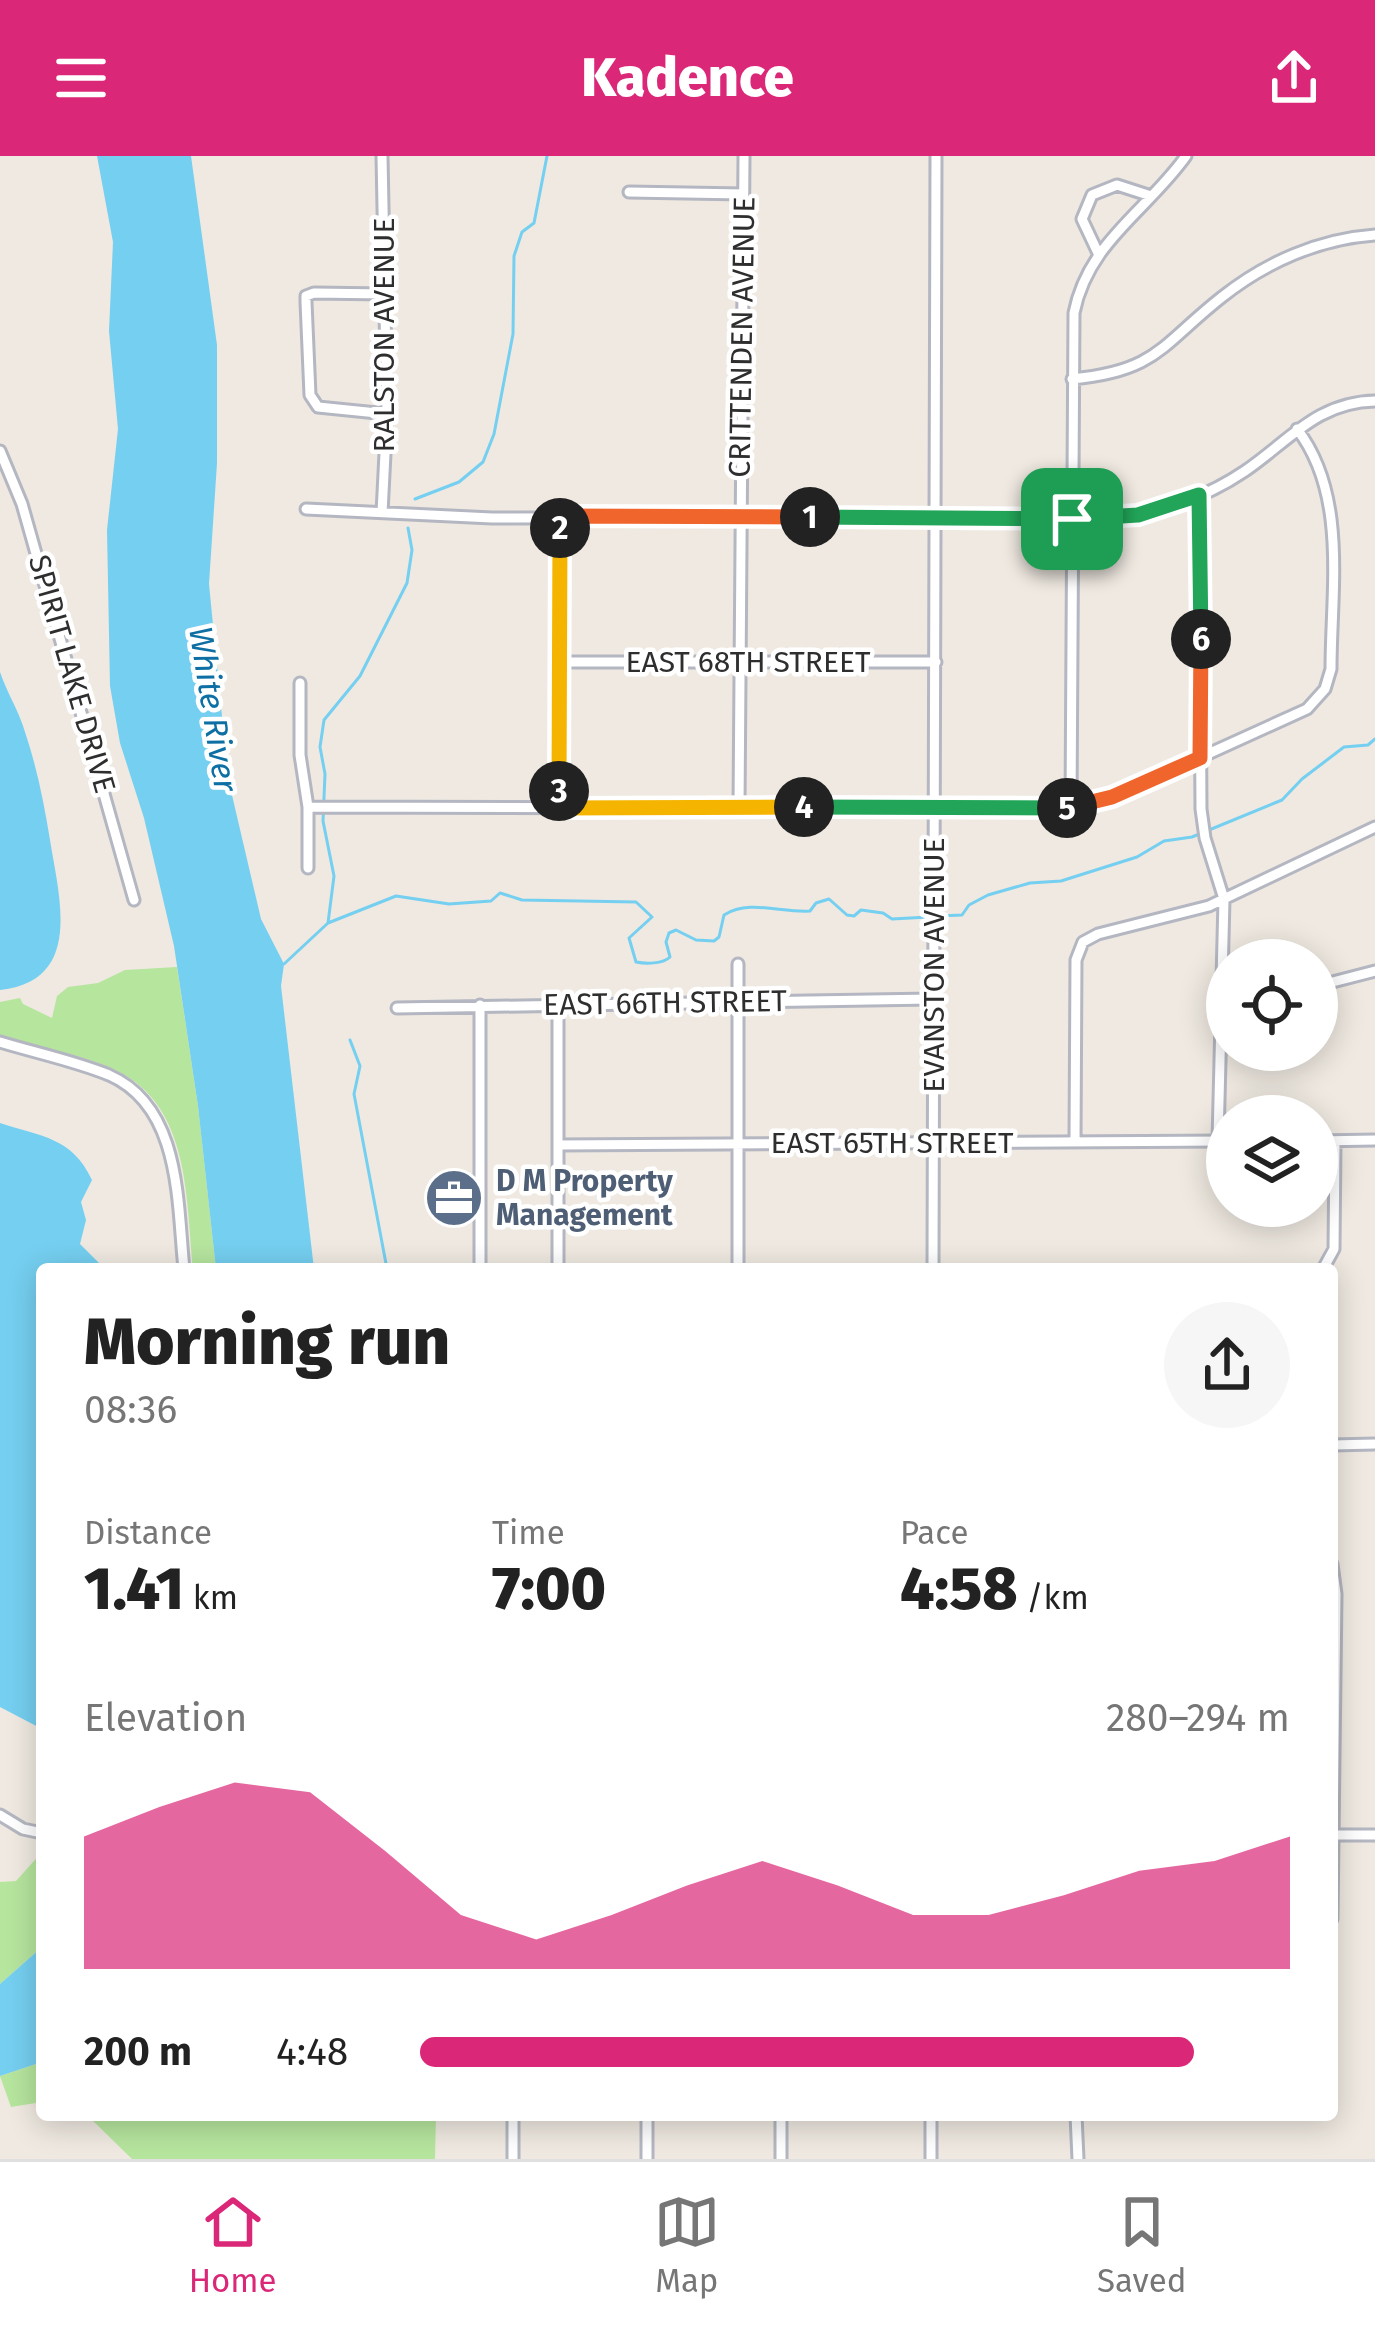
<!DOCTYPE html>
<meta charset="utf-8">
<style>
body{margin:0;font-family:"Fira Sans",sans-serif;background:#f6f6f6;color:#222;height:100vh;display:flex;flex-direction:column;font-size:45px;white-space:nowrap}
*{box-sizing:border-box;margin:0}
p{font-size:39px;color:#767676}
.icon{flex:none;width:66px;height:66px;fill:none;stroke:currentColor;stroke-width:2;stroke-linecap:round;stroke-linejoin:round}
.map{position:relative;flex:1;overflow:hidden}
.drawer{position:absolute;left:36px;top:1107px;width:1302px;height:858px;display:flex;flex-direction:column;background:#fff;border-radius:12px;box-shadow:0 6px 30px #0003}
.drawer>*{flex:none}
.buttons{position:absolute;left:1206px;top:783px;display:grid;gap:24px}
.buttons a{display:grid;place-items:center;width:132px;height:132px;border-radius:50%;background:#fff;box-shadow:0 6px 30px #0003;font-size:60px}
.pin{position:absolute;display:grid;place-items:center;width:102px;height:102px;color:#fff;margin:-51px;border-radius:24px;box-shadow:0 6px 18px #0006}
.km{position:absolute;width:60px;height:60px;margin:-30px;border-radius:50%;background:#222;color:#fff;font-size:33px;line-height:60px;text-align:center}
.round{display:grid;place-items:center;flex:none;width:126px;height:126px;border-radius:63px;background:#f6f6f6}
.headline{display:flex;align-items:center;justify-content:space-between;height:204px;padding:0 48px}
h1{font-size:66px;font-weight:800;line-height:90px}
.metrics{display:grid;grid-template-columns:repeat(3,1fr);gap:18px;height:204px;padding:12px 48px}
.metrics div{display:grid;align-content:center}
.metrics b{font-size:60px;font-weight:800}
.metrics small{font-size:33px;font-weight:400}
.metrics p{font-size:33px}
.chart{height:336px;padding:24px 48px}
.chart p{display:flex;justify-content:space-between}
.chart svg{width:100%;height:216px;margin-top:12px;fill:#db2777;opacity:.7}
ul{padding:0 48px;list-style:none;font-size:39px}
li{display:grid;grid-template-columns:192px 144px 1fr;align-items:center;height:90px}
li i{height:30px;border-radius:15px;background:#db2777}
header{display:flex;justify-content:space-between;align-items:center;height:156px;padding:0 48px;background:#db2777;color:#fff;font-size:54px;font-weight:800}
.menu{display:flex;justify-content:space-around;align-items:center;height:168px;border-top:3px solid #e0e0e0;background:#fff;font-size:33px;color:#767676}
.menu a{display:grid;justify-items:center;gap:6px}
.menu .on{color:#db2777}
.map>svg:first-child{display:block}
.green{fill:#b6e59e}
.water{fill:#75cff0}
.lines{fill:none;stroke-linecap:round;stroke-linejoin:round}
.stream{stroke:#75cff0;stroke-width:3}
.minor-casing{stroke:#b4b7c1;stroke-width:15}
.minor{stroke:#fff;stroke-width:9}
.split-1-casing{stroke:#fff;stroke-width:24}
.split-2-casing{stroke:#fff;stroke-width:24}
.split-3-casing{stroke:#fff;stroke-width:24}
.split-4-casing{stroke:#fff;stroke-width:24}
.split-5-casing{stroke:#fff;stroke-width:24}
.split-6-casing{stroke:#fff;stroke-width:24}
.split-7-casing{stroke:#fff;stroke-width:24}
.split-1{stroke:#22a559;stroke-width:15}
.split-2{stroke:#f0652b;stroke-width:15}
.split-3{stroke:#f5b400;stroke-width:15}
.split-4{stroke:#f5b400;stroke-width:15}
.split-5{stroke:#22a559;stroke-width:15}
.split-6{stroke:#f0652b;stroke-width:15}
.split-7{stroke:#22a559;stroke-width:15}
.labels{text-anchor:middle;dominant-baseline:central;stroke-width:9;stroke-linejoin:round;paint-order:stroke}
.street-label{font-size:30px;fill:#2e2e2e;stroke:#fff}
.service-label{font-size:30px;font-weight:bold;fill:#4e5e75;stroke:#fff;text-anchor:start}
.water-label{font-size:33px;font-style:italic;fill:#0d6fa3;stroke:#fff}
</style>
<header><svg class="icon" aria-label="menu" viewBox="0 0 24 24"><path d="M4 6h16M4 12h16M4 18h16"/></svg>Kadence<svg class="icon" aria-label="share" viewBox="0 0 24 24"><path d="M12 15V3M7 8l5-5 5 5M5 13v7h14v-7"/></svg></header>
<div class="map">
<svg width="1375" height="2003" viewBox="0 0 1375 2003">
<rect width="100%" height="100%" fill="#efe9e1"/>
<path class="green" d="M177,811l21,139 18,163h-23c-7,-71 -3,-163 -76,-198 -35,-17 -79,-23 -117,-35v-34l20,-4 3,6 29,14 5,-22 11,-9 30,-4 27,-13z
M42,1696v95l-42,37v-102l16,-1z
M42,1906v40l-31,5 -11,-31z
M87,1959h349l-1,44h-303z"/>
<path class="water" d="M97,0h94l26,189v118l-8,121 19,194 33,141 23,45 -3,22 33,283h-98l-18,-163 -24,-160 -30,-128 -24,-75 -10,-57 -3,-156 11,-101 -9,-98 4,-89z
M0,516c7,21 19,39 25,60 12,36 19,71 25,108 9,57 34,141 -50,150z
M0,967c42,14 72,14 92,57l-11,22 5,18 -6,24 22,22 9,3h-69v460l-42,-22z
M42,1791v115l-42,14v-92z"/>
<g class="lines">
<path class="stream" d="M415,343l44,-17 24,-20 11,-28 19,-100 1,-78 8,-24 12,-9 13,-67
M938,760l24,-1 7,-10 19,-10 42,-12 31,-2 76,-24 27,-16 28,-4 90,-37 20,-21 42,-32 24,-2 7,-6
M328,767l6,-47 -11,-55 2,-47 -5,-27 4,-27 36,-44 47,-93 5,-33 -4,-22
M284,808l44,-41 68,-27 53,8 42,-3 9,-8 22,7 114,2 16,15 -23,21 7,24c10,2 27,2 34,-5l-4,-15 3,-9 7,-3 20,10 18,1 5,-4 5,-22c25,-16 57,-2 86,-4l6,-8 13,-4 18,16 7,1 7,-6 22,3 9,6 37,-2
M350,884l10,26 -6,28 33,175"/>
<g class="minor-casing">
<path id="minor" d="M629,36l114,2
M1098,97l-16,-34 10,-24 25,-10 34,11
M385,138l-71,-1 -8,3v6l4,93 8,12 69,7
M1072,223c85,-8 89,-34 150,-82 44,-35 97,-58 153,-62
M0,295l22,53 112,396
M1199,339l2,314 4,29 19,61 -6,242
M306,353l186,9 630,-1c44,-6 86,-21 123,-46 44,-30 72,-69 130,-70
M382,357l5,-99 -5,-258
M560,506h376
M300,527v72l8,52v61
M308,651l746,2 59,-12 194,-88 18,-20 6,-20c0,-79 17,-174 -34,-240
M739,651l5,-651
M558,652l2,-292
M1071,652l3,-495c14,-71 73,-102 112,-157
M1317,830l58,-15
M397,852l535,-9
M0,886c36,11 75,19 109,33 73,32 68,129 75,194
M1317,985l58,-1
M1075,986l1,-182 7,-18 15,-8 111,-28 166,-79
M558,989l669,-4
M480,1113v-264
M558,1113v-264
M738,1113v-305
M933,1113l3,-1113
M1323,1113l11,-20 1,-108
M1332,1289l43,-1
M1332,1408l4,30 -4,325
M0,1659l23,14 19,4
M1335,1679h40
M647,1959v44
M781,1959v44
M1076,1959l2,44
M513,2003v-44
M931,2003v-44"/>
</g>
<use href="#minor" class="minor"/>
</g>
<g class="lines">
<g class="split-1-casing">
<path id="split-1" d="M810,361l262,2"/>
</g>
<g class="split-2-casing">
<path id="split-2" d="M560,372v-12l250,1"/>
</g>
<g class="split-3-casing">
<path id="split-3" d="M559,635l1,-263"/>
</g>
<g class="split-4-casing">
<path id="split-4" d="M559,635l-1,17 246,-1"/>
</g>
<g class="split-5-casing">
<path id="split-5" d="M804,651l263,1"/>
</g>
<g class="split-6-casing">
<path id="split-6" d="M1067,652l45,-11 88,-39 1,-119"/>
</g>
<g class="split-7-casing">
<path id="split-7" d="M1072,363l66,-4 61,-20 2,144"/>
</g>
<use href="#split-1" class="split-1"/>
<use href="#split-2" class="split-2"/>
<use href="#split-3" class="split-3"/>
<use href="#split-4" class="split-4"/>
<use href="#split-5" class="split-5"/>
<use href="#split-6" class="split-6"/>
<use href="#split-7" class="split-7"/>
</g>
<defs>
<g id="office-disc" transform="scale(3)"><circle r="9.5" fill="#5c6f8a" stroke="#fff"/><path d="M-6-3h4V-5.5h4V-3h4V5H-6ZM-1-4.5V-3h2v-1.5ZM-6 0V1H6V0Z" fill="#fff"/></g>
</defs>
<g fill-rule="evenodd">
<use href="#office-disc" x="454" y="1042"/>
</g>
<g class="labels">
<g class="street-label">
<text transform="translate(384 179) rotate(-90)">RALSTON AVENUE</text>
<text transform="translate(742 181) rotate(-89)">CRITTENDEN AVENUE</text>
<text x="748" y="506">EAST 68TH STREET</text>
<text transform="translate(72 518) rotate(74)">SPIRIT LAKE DRIVE</text>
<text transform="translate(934 809) rotate(-90)">EVANSTON AVENUE</text>
<text transform="translate(665 847) rotate(-1)">EAST 66TH STREET</text>
<text x="892" y="987">EAST 65TH STREET</text>
</g>
<g class="service-label">
<text x="496" y="1025">D M Property<tspan x="496" dy="34">Management</tspan></text>
</g>
<g class="water-label">
<text transform="translate(213 553) rotate(81)">White River</text>
</g>
</g>
</svg>
<div class="buttons">
<a><svg class="icon" aria-label="locate" viewBox="0 0 24 24"><circle cx="12" cy="12" r="6"/><path d="M12 2v4M12 18v4M2 12h4M18 12h4"/></svg></a>
<a><svg class="icon" aria-label="layers" viewBox="0 0 24 24"><path d="M12 4l9 5-9 5-9-5zM3 14l9 5 9-5"/></svg></a>
</div>
<div class="pin" style="left:1072px;top:363px;background:#1e9e55"><svg class="icon" aria-label="arrive" viewBox="0 0 24 24"><path d="M6 21V4h12l-3 4 3 4H6"/></svg></div>
<b class="km" style="left:810px;top:361px">1</b>
<b class="km" style="left:560px;top:372px">2</b>
<b class="km" style="left:559px;top:635px">3</b>
<b class="km" style="left:804px;top:651px">4</b>
<b class="km" style="left:1067px;top:652px">5</b>
<b class="km" style="left:1201px;top:483px">6</b>
<section class="drawer">
<div class="headline"><div><h1>Morning run</h1><p>08:36</p></div><a class="round"><svg class="icon" aria-label="share" viewBox="0 0 24 24"><path d="M12 15V3M7 8l5-5 5 5M5 13v7h14v-7"/></svg></a></div>
<div class="metrics">
<div><p>Distance</p><b>1.41<small> km</small></b></div>
<div><p>Time</p><b>7:00</b></div>
<div><p>Pace</p><b>4:58<small> /km</small></b></div>
</div>
<div class="chart"><p><span>Elevation</span>280–294 m</p>
<svg viewBox="0 0 160 44" preserveAspectRatio="none"><path d="M0 44V17L10 11L20 6L30 8L40 20L50 33L60 38L70 33L80 27L90 22L100 27L110 33L120 33L130 29L140 24L150 22L160 17V44z"/></svg>
</div>
<ul>
<li><b>200 m</b>4:48<i style="width:89%"></i></li>
</ul>
</section>
</div>
<nav class="menu">
<a class="on"><svg class="icon" aria-label="home" viewBox="0 0 24 24"><path d="M3 11l9-7 9 7M6 9v11h12V9"/></svg>Home</a>
<a><svg class="icon" aria-label="map" viewBox="0 0 24 24"><path d="M3 6l6-2 6 2 6-2v14l-6 2-6-2-6 2zM9 4v14M15 6v14"/></svg>Map</a>
<a><svg class="icon" aria-label="saved" viewBox="0 0 24 24"><path d="M7 4h10v16l-5-4-5 4z"/></svg>Saved</a>
</nav>
